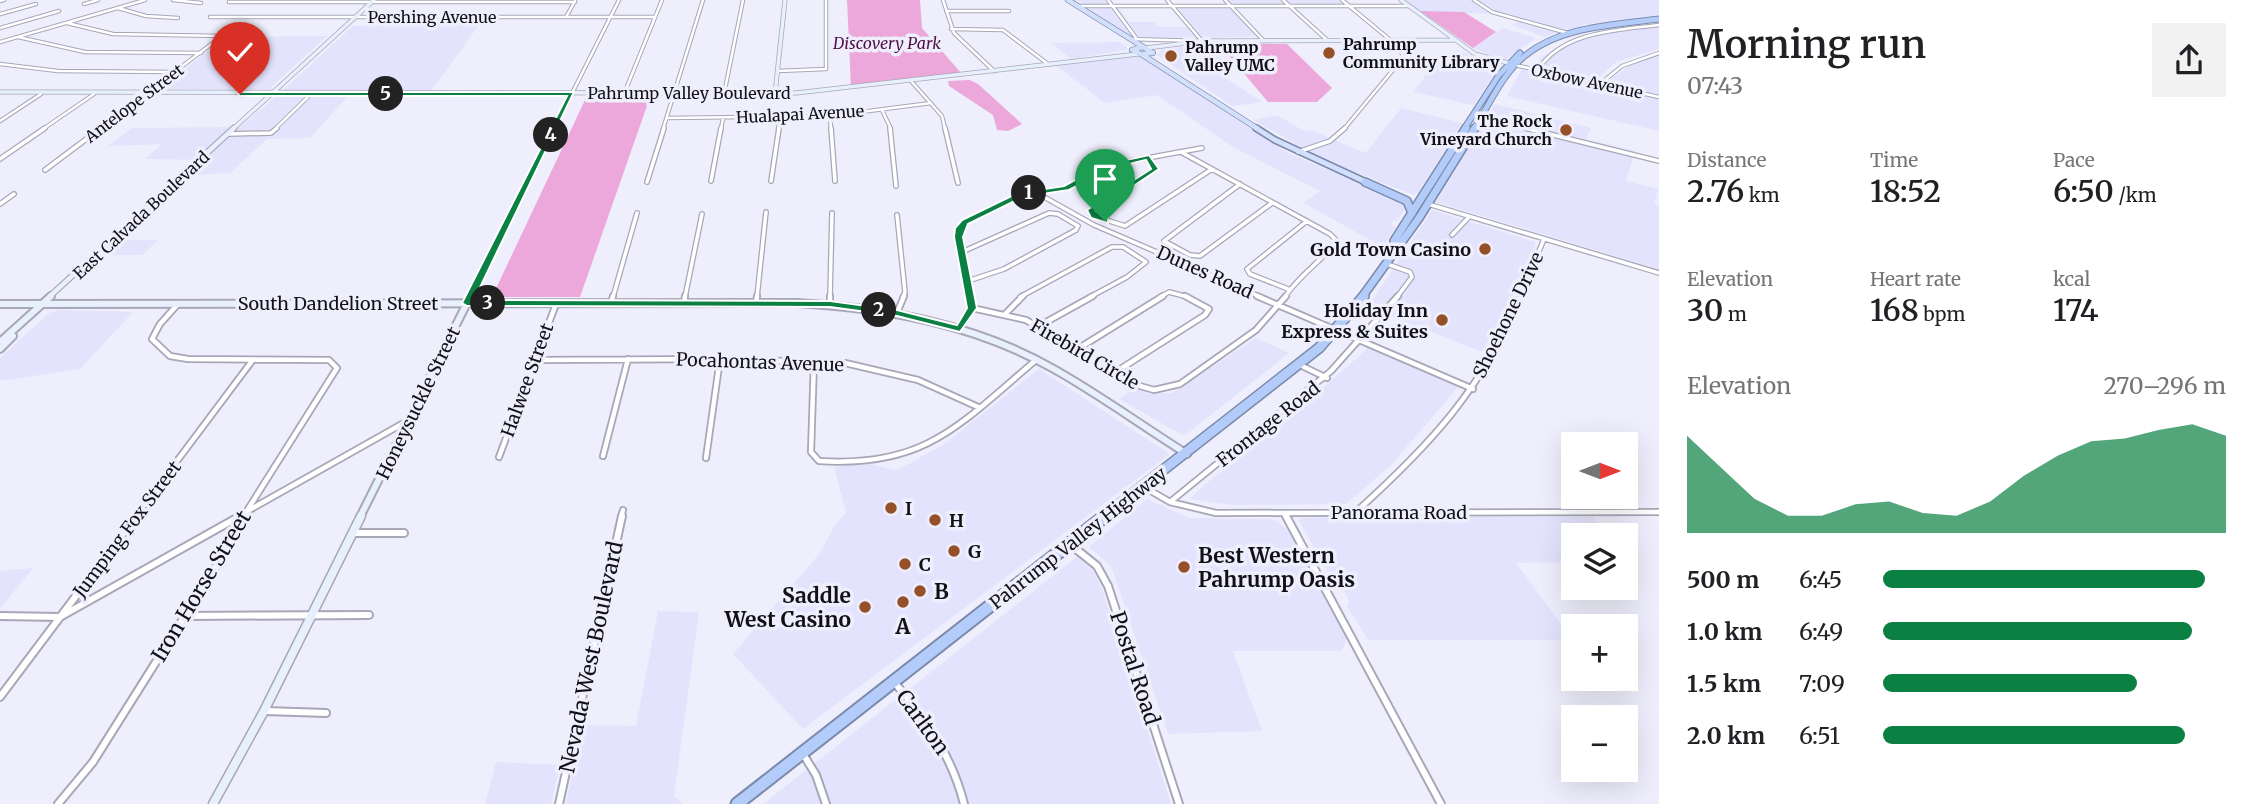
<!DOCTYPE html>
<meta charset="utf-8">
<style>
body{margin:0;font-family:Merriweather,serif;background:#f2f2f2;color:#202124;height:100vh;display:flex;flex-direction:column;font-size:26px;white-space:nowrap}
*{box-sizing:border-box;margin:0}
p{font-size:23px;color:#757577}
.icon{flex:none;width:38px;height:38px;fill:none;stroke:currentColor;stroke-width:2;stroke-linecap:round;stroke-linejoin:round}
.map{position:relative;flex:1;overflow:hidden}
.drawer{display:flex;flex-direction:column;background:#fff;width:595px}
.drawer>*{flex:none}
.needle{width:46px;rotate:90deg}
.fabs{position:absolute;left:1561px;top:432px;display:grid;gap:14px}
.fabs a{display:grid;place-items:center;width:77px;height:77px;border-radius:0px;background:#fff;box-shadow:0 7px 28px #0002;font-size:35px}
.pin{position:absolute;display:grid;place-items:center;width:60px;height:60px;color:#fff;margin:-72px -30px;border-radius:50% 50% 50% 0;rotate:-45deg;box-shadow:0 0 7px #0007}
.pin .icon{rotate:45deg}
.km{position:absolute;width:35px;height:35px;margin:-18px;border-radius:50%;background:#222;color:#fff;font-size:19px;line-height:35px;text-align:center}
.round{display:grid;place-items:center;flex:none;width:74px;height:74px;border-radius:0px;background:#f2f2f2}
.overview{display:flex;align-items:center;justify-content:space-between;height:119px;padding:0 28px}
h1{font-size:38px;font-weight:600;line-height:52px}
.stats{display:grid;grid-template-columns:repeat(3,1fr);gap:10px;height:119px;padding:7px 28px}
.stats div{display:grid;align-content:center}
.stats b{font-size:30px;font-weight:600}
.stats small{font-size:19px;font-weight:400}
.stats p{font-size:19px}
.chart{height:196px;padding:14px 28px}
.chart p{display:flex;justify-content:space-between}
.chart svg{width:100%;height:126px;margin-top:7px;fill:#0b8043;opacity:.7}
ul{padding:0 28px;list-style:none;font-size:23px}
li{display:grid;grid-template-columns:112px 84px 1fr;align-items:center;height:52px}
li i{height:18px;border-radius:9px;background:#0b8043}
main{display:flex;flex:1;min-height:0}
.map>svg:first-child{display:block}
.built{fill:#e4e3fd}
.green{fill:#eda8db}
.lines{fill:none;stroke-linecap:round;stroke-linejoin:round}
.street-far3-casing{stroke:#a8a7b8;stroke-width:4.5}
.street-far2-casing{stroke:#a8a7b8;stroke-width:6}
.street-far1-casing{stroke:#a8a7b8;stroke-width:8}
.street-casing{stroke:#a8a7b8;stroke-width:10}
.secondary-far3-casing{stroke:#a8a7b8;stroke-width:5}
.secondary-far2-casing{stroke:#a8a7b8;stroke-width:7}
.secondary-far1-casing{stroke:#a8a7b8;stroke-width:10}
.secondary-casing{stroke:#a8a7b8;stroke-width:11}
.primary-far1-casing{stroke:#7b8aaa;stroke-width:6}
.primary-casing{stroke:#7b8aaa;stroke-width:8}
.highway-far3-casing{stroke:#7b8aaa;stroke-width:7}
.highway-far2-casing{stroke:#7b8aaa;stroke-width:10}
.highway-far1-casing{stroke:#7b8aaa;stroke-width:12}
.highway-casing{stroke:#7b8aaa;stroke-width:15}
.street-far3{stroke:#fff;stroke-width:2.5}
.street-far2{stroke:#fff;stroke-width:3.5}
.street-far1{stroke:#fff;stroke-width:4.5}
.street{stroke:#fff;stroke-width:6}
.secondary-far3{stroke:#e8f0fd;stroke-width:3.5}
.secondary-far2{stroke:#e8f0fd;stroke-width:4.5}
.secondary-far1{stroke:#e8f0fd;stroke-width:6}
.secondary{stroke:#e8f0fd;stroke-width:8}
.primary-far1{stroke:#d2e0fb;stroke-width:4.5}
.primary{stroke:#d2e0fb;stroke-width:5}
.highway-far3{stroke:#b4ccf9;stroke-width:5}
.highway-far2{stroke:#b4ccf9;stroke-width:7}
.highway-far1{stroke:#b4ccf9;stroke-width:9}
.highway{stroke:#b4ccf9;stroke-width:11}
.route{fill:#0b8043;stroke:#fff;stroke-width:2}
.poi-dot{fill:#955027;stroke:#eeeefc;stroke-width:2.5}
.labels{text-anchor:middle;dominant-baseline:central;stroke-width:7;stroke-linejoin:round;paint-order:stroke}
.far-street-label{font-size:16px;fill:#101016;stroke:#eeeefc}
.far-park-label{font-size:16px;font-style:italic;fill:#500f45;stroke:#eeeefc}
.far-poi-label{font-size:16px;font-weight:bold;fill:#101016;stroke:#eeeefc;text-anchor:start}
.poi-label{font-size:18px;font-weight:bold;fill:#101016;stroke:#eeeefc;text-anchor:start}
.street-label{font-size:18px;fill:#101016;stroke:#eeeefc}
.near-poi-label{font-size:21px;font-weight:bold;fill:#101016;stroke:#eeeefc;text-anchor:start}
.near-street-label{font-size:21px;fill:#101016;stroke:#eeeefc}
</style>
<main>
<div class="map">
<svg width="1659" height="804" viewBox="0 0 1659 804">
<rect width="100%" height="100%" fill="#eeeefc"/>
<path class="built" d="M1076,0h29l3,5 11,3 10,14h25l4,5h29l10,11 -66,-1z
M1227,0h112l5,4 -112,1z
M1405,0h254v15l-73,9 -42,13 -32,-12 6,-4 -25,-7 -73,-3z
M1177,7h52l28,29 -54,2z
M1659,24v25l-43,13 -21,19 -61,-13 7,-11 27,-14 28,-9z
M479,25l-48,66 -150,1 72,-66z
M1503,28l33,10 -32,23 -31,-13z
M327,36l-58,53h-109l65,-52z
M1119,42l8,5 -1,3 -55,9 -20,-16z
M1199,44l23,15 -9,8 4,6 46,29 -31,4 -75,-51 5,-5z
M1458,50l43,15 -28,40 -60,-13 27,-35z
M1659,55v40l-54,-12 27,-19z
M1136,56l14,6 138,91 115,48 4,5 -10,15h-4l-2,4 4,2 -12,20 -80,-44 17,-12 -87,-44 -76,-52 -52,8 -51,-39z
M1522,69l137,30v32l-152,-35z
M277,96h71l-38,42 -43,1 -37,34 -37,2 11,-15 -59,-1 17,-15 -54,2 24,-18 108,-1z
M1495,104l96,24 -5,11 49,12 -9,30 32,8 -4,15 5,2v63l-223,-67z
M1401,108l61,15 -44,70 -4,2 -90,-35 -71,-40 24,-5 27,16 6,-1 56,23z
M1432,210l103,32v7l-13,33 -40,70 -114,-45z
M119,240h39l-16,15h-39z
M60,310l73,2 -53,57 -80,12v-23l49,-45z
M1256,338l33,15 -105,83 -65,-37 15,-11 15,6 23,-1z
M1370,346l88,41 -66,77 -46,40 -114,1 -42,-6 14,-14 70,-53z
M1039,369l131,85 -367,275 -70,-75 87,-101 15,-28 11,-13 -12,-45 34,-3 29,6 46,-25z
M1147,499l42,19 84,1 6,4 13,10 56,104 -7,14h-108l29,80 -94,3 -57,-168 -22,-19z
M1424,516l169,1 16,18 -36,1v26l-57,1 57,77h-205l-21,-34 2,-5 -9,-19 -8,-3 -33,-58 2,-3z
M1077,557l16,14 9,18 69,215h-408z
M33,568l-33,41v-38z
M658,611l41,1 -25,184 9,8h-117l17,-79 53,1z
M496,762l64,3 -9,39h-66z"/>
<path class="green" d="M847,0h73l2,28 39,45 -110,14z
M1420,11l44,1 32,20 -23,16z
M1219,44h68l45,44 -15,14h-49z
M970,80l8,4 44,40 -14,7 -11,-1 -4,-15 -44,-29 -1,-5z
M585,100h64l-69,197h-88z"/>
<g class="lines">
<g class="street-far3-casing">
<path id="street-far3" d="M173,0l28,3
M943,0l11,33 40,38
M1108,0l29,39
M1167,0l35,41
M1225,0l39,41
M1283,0l44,40
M1342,0l58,48 3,10 -59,71
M1474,0l18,12 79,22
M0,1l4,-1
M229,2h346
M84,4l14,-4
M1077,6h331
M118,8l28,8 32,2
M946,11h63
M0,14l36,-10
M210,17h445
M566,17l9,-16
M67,23l46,11 109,2
M0,28l59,-17
M951,29l52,1 45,34
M18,37l67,15 116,1
M1130,39l71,2
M0,42l145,-42
M0,64l58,7 116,1
M1515,65l144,32
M1538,70c24,-39 80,-40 121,-45
M778,71l48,-2v-69
M911,81l31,35 3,13
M1600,84l22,-18 37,-13
M624,94l38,-94
M724,94l19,-94
M882,110l9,19
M1474,115l58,14
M830,116l1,13
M668,118l162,-2 101,-13
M0,121l41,-27
M43,129l51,-35
M99,129l123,-93
M275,129l36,-35
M554,129l65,-129
M663,129l40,-129
M721,129l2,-11
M778,129l2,-12"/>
</g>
<g class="street-far2-casing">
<path id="street-far2" d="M831,128l4,53
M890,128l6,58
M945,128l13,55
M1525,128l134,33
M228,134l43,-1 6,-5
M1181,152l149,82 7,7c-16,21 -38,34 -52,56
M1298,152l32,-11 15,-13
M1149,158l6,11 -62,39 1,8 31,10 87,-57
M0,159l45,-31
M45,170l56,-42
M711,181l10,-53
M771,181l8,-53
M647,182l17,-54
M1240,184l-76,57 26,14 10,1 72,-53
M1037,193l57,32 167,72
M0,204l14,-10
M1428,204l231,69
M897,215l8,77 -2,5
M1452,235l17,-18
M962,252l87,-39 9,1 20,12 -2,4 -72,39 -36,12
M1387,264l23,8 2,5 -15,20
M1288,289l-38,-15 -3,-5 60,-48
M470,297l85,-169
M613,297l24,-84
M685,297l17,-83
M757,297l9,-85
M830,297l2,-84
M970,297l-11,-60 6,-15 56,-27 45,-7 48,-24 88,-16
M1020,297l92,-50h11l23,15 -19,15 -37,20
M1160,297l9,-5 19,5
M1520,297l24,-58"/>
</g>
<g class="street-far1-casing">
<path id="street-far1" d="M1257,296l216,93
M467,303l4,-7
M611,303l2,-7
M684,303l1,-7
M756,303l1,-7
M178,304l-18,20 -8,15 18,17 18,3 141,1 8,8 -94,149
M830,304v-8
M972,308l54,12 107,64 21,6 26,-6 76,-54 30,-34
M897,313l7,-17
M1006,313l17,-17
M1039,326l54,-30
M960,328l12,-20 -2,-12
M1076,350l87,-54
M535,360l185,-1 125,4 73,17 60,27
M814,361l-3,91 8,9c107,7 141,-37 217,-101
M1300,365l27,13
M1114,373l91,-58 4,-6 -24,-13
M603,456l25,-97
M499,457l57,-153
M706,458l14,-99
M1144,487l26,15 46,11 443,-1
M1170,502l161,-131 67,-75
M1357,511c74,-67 125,-122 164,-215
M1285,513l2,4
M135,517l117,-156
M237,517l172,-97
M621,517l2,-7"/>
</g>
<g class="street-casing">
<path id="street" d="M1286,516l155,288
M354,533h50
M1071,545l26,21 11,20 71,218
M0,616l60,1 180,-101
M185,616l184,-1
M894,682c32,37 58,74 70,122
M0,697l136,-181
M265,711l61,2
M803,754l13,21 10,29
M58,804l35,-42 124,-197 27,-49
M559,804l63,-288"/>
</g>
<g class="secondary-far3-casing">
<path id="secondary-far3" d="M1401,0l74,54 33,9
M1147,48l55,-7 253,-1
M0,92l796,1 342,-39
M775,94l10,-94
M233,129l141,-129"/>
</g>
<g class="secondary-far2-casing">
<path id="secondary-far2" d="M49,297l185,-169"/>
</g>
<g class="secondary-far1-casing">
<path id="secondary-far1" d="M0,304l797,-1c89,5 177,21 255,65 47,26 90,58 135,86
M0,342l51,-46
M0,349l13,-13
M360,517l107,-214"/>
</g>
<g class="secondary-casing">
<path id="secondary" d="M213,804l51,-93 97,-195"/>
</g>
<g class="primary-far1-casing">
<path id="primary-far1" d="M1068,0l85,53 -12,1 -9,-4 10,-3
M1141,54l117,75"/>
</g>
<g class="primary-casing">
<path id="primary" d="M1256,128l19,12 93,43"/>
</g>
<g class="highway-far3-casing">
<path id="highway-far3" d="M1464,129l35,-54 21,-22
M1474,129c14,-22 26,-50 45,-68 36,-35 94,-36 140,-42"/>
</g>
<g class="highway-far2-casing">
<path id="highway-far2" d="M1365,182l42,19 5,12
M1397,250l-3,-9 72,-113
M1362,297l57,-79 56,-90"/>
</g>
<g class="highway-far1-casing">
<path id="highway-far1" d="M1103,517l216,-169 45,-52"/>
</g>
<g class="highway-casing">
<path id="highway" d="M737,804l368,-288"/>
</g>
<use href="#street-far3" class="street-far3"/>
<use href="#street-far2" class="street-far2"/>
<use href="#street-far1" class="street-far1"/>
<use href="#street" class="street"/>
<use href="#secondary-far3" class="secondary-far3"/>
<use href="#secondary-far2" class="secondary-far2"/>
<use href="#secondary-far1" class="secondary-far1"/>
<use href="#secondary" class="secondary"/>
<use href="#primary-far1" class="primary-far1"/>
<use href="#primary" class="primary"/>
<use href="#highway-far3" class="highway-far3"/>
<use href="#highway-far2" class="highway-far2"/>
<use href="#highway-far1" class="highway-far1"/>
<use href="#highway" class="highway"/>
</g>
<path class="route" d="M240,92h334l-100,208 356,1 67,9 60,15 10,-17 -13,-71 1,-9 7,-8 56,-27 46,-7 39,-21 46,-10 10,14 -63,42 12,8v4l-17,-5 -4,-8 64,-41 -5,-9 -37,9 -40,21 -46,7 -55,27 -5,13 14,71 -17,24 -63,-16 -67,-9 -363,-1 -5,-3 105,-207h-329z"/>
<g class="poi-dot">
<circle cx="1329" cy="53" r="7"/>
<circle cx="1171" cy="56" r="7"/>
<circle cx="1566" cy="130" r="7"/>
<circle cx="1485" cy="249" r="7"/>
<circle cx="1442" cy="320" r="7"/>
<circle cx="891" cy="508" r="7"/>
<circle cx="935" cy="520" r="7"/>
<circle cx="954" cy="551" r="7"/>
<circle cx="905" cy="564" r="7"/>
<circle cx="1184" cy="567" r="7"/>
<circle cx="920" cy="591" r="7"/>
<circle cx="903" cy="602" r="7"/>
<circle cx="865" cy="607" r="7"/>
</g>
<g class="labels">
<g class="far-street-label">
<text x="432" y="17">Pershing Avenue</text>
<text transform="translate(1587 81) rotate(12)">Oxbow Avenue</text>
<text x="689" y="93">Pahrump Valley Boulevard</text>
<text transform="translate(134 103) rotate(-37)">Antelope Street</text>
<text transform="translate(800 114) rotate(-3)">Hualapai Avenue</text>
<text transform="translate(141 215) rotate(-43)">East Calvada Boulevard</text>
</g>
<g class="far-park-label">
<text x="887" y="43">Discovery Park</text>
</g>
<g class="far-poi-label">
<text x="1343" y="44">Pahrump<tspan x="1343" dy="18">Community Library</tspan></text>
<text x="1185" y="47">Pahrump<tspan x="1185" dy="18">Valley UMC</tspan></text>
<text x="1552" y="121" text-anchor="end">The Rock<tspan x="1552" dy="18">Vineyard Church</tspan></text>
</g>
<g class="poi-label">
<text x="1471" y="249" text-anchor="end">Gold Town Casino</text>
<text x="1428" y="310" text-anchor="end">Holiday Inn<tspan x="1428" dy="21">Express &amp; Suites</tspan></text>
<text x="905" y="508">I</text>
<text x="949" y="520">H</text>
<text x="968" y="551">G</text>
<text x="919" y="564">C</text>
</g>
<g class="street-label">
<text transform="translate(1205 272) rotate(24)">Dunes Road</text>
<text x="338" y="303">South Dandelion Street</text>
<text transform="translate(1508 315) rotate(-64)">Shoehone Drive</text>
<text transform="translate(1085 354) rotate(30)">Firebird Circle</text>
<text transform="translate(760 362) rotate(2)">Pocahontas Avenue</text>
<text transform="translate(527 380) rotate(-70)">Halwee Street</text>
<text transform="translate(418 403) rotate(-64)">Honeysuckle Street</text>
<text transform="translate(1268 424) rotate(-38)">Frontage Road</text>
<text x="1399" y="512">Panorama Road</text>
<text transform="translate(127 529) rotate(-53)">Jumping Fox Street</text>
<text transform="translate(1078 538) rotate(-38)">Pahrump Valley Highway</text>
</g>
<g class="near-poi-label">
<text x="1198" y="555">Best Western<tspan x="1198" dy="24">Pahrump Oasis</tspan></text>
<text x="934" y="591">B</text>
<text x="851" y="595" text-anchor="end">Saddle<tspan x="851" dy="24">West Casino</tspan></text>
<text x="903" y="626" text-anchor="middle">A</text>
</g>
<g class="near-street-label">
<text transform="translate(201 586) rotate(-59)">Iron Horse Street</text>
<text transform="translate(591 657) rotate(-78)">Nevada West Boulevard</text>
<text transform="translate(1135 668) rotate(72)">Postal Road</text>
<text transform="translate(923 722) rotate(54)">Carlton</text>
</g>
</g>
</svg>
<div class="fabs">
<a><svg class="needle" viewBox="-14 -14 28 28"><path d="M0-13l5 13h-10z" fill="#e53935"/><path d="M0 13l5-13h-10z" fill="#757577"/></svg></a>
<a><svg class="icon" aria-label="layers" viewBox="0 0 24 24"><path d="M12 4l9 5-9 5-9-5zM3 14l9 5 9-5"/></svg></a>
<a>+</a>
<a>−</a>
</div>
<div class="pin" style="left:1105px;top:221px;background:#1e9e55"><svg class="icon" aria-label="arrive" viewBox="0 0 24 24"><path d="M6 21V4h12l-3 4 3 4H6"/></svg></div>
<div class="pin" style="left:240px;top:94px;background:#d93025"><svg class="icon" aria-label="check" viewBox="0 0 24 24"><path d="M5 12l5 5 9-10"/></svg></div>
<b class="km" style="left:1029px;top:193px">1</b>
<b class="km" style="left:879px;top:310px">2</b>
<b class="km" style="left:488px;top:303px">3</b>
<b class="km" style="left:551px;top:135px">4</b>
<b class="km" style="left:386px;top:94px">5</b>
</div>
<section class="drawer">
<div class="overview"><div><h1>Morning run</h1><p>07:43</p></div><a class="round"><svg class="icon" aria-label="share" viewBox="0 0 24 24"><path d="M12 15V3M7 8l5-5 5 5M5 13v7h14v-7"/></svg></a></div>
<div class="stats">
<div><p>Distance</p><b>2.76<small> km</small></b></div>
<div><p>Time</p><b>18:52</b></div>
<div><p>Pace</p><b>6:50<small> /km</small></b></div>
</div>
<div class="stats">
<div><p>Elevation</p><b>30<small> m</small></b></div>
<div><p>Heart rate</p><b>168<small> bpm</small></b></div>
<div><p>kcal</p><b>174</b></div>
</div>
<div class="chart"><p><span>Elevation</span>270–296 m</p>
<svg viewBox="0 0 160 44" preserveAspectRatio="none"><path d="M0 44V10L10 21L20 32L30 38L40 38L50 34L60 33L70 37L80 38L90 33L100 24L110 17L120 12L130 11L140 8L150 6L160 10V44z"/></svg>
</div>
<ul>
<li><b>500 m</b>6:45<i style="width:94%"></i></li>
<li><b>1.0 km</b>6:49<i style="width:90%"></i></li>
<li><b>1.5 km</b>7:09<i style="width:74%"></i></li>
<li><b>2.0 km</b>6:51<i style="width:88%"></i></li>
</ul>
</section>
</main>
